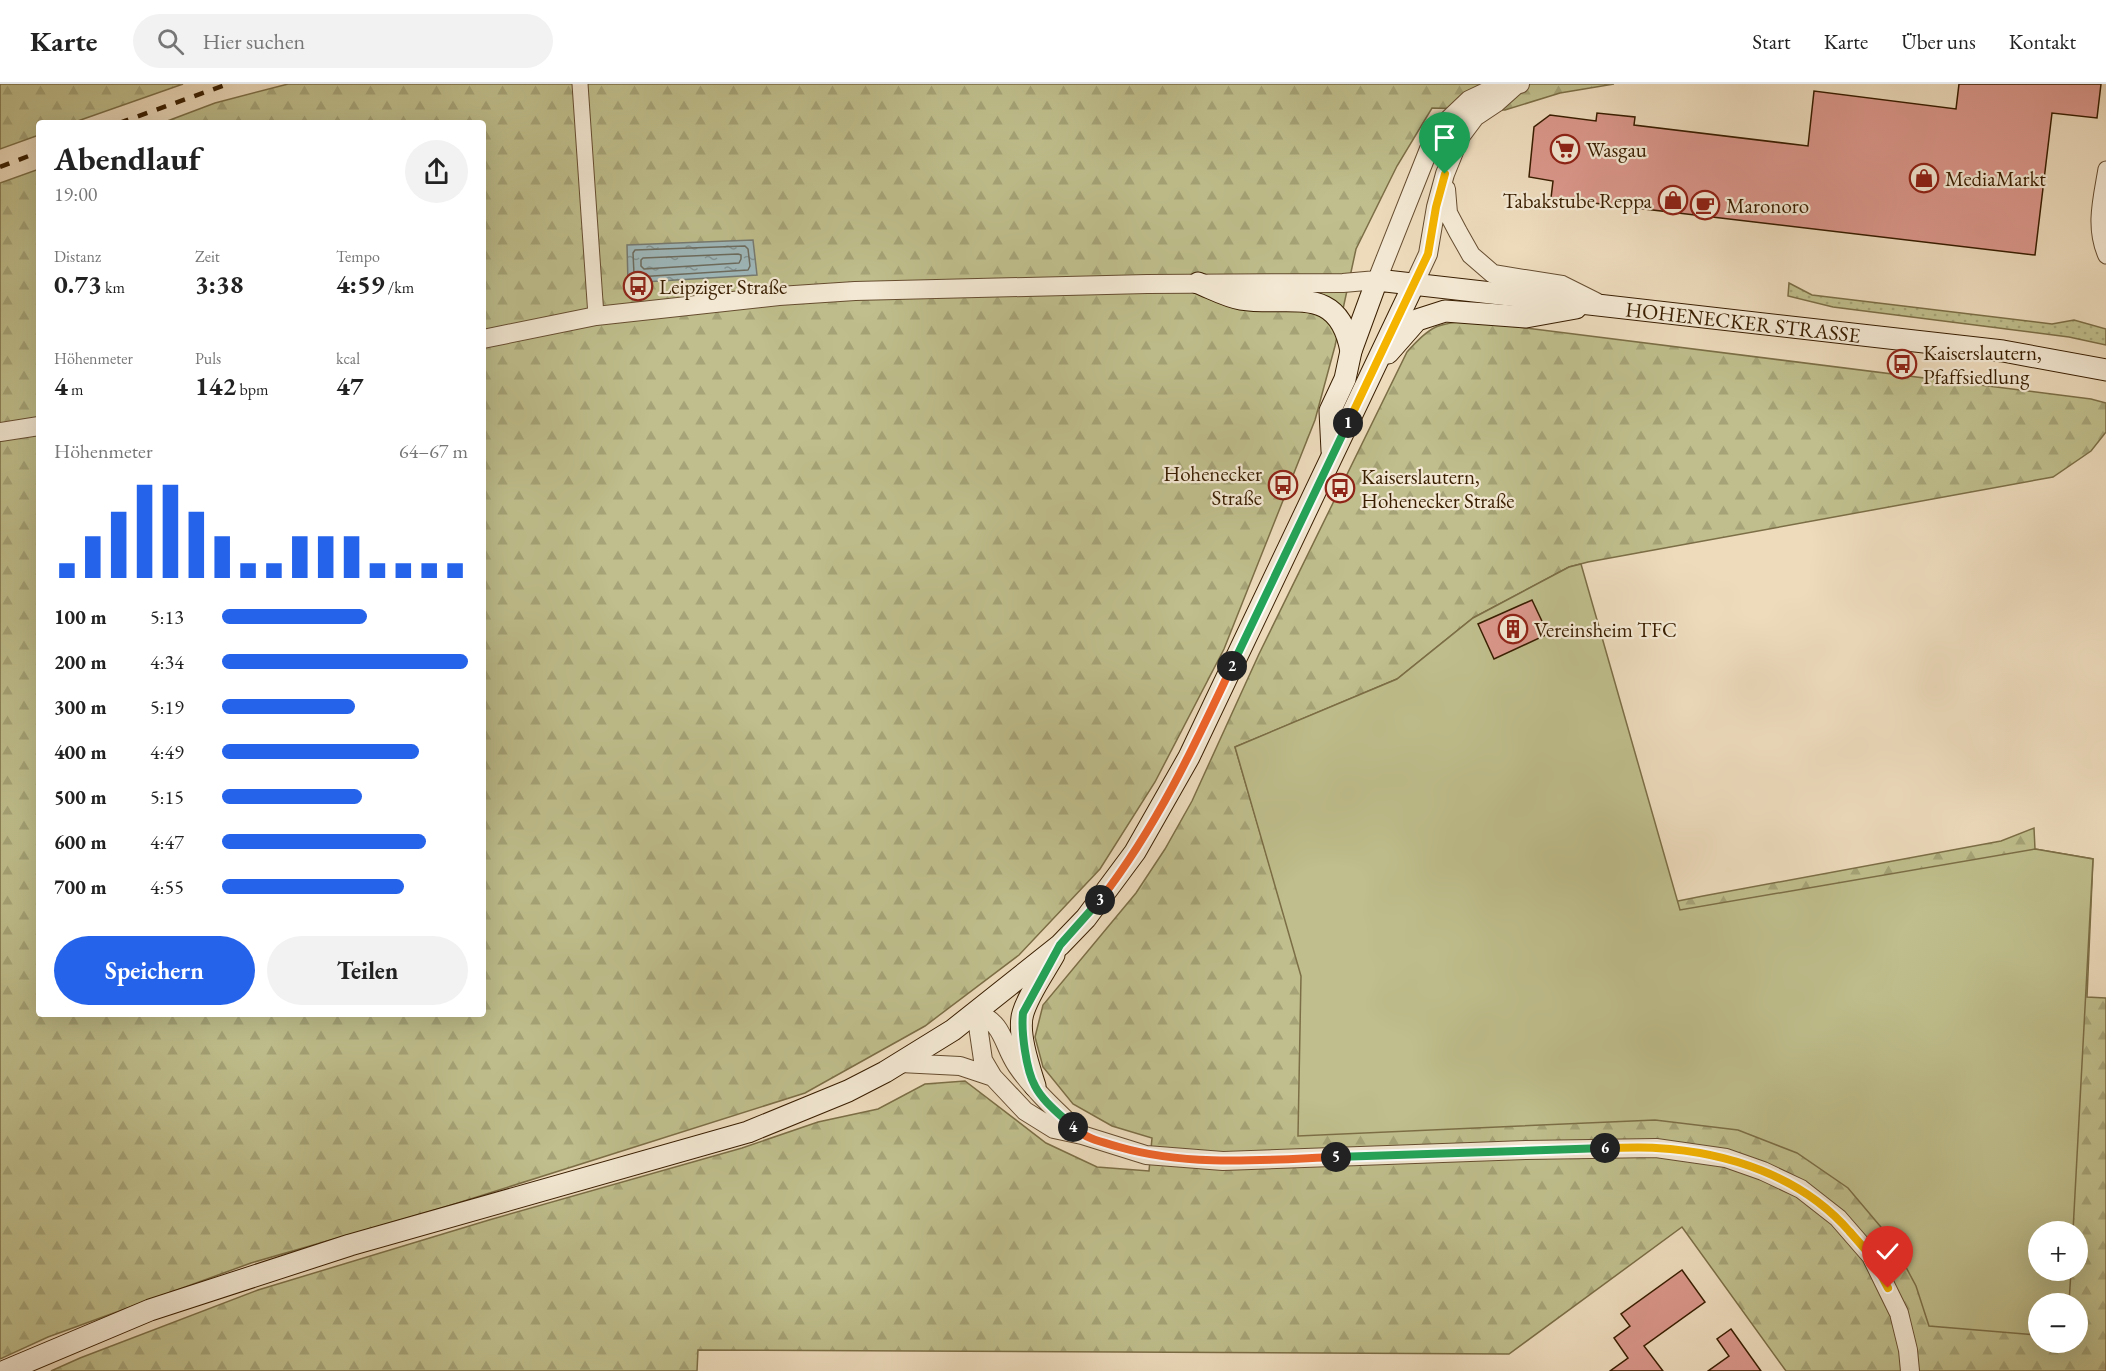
<!DOCTYPE html>
<html lang="de">
<meta charset="utf-8">
<style>
body{margin:0;font-family:"EB Garamond",serif;background:#f2f2f2;color:#222;height:100vh;display:flex;flex-direction:column;font-size:22px;white-space:nowrap}
*{box-sizing:border-box;margin:0}
p{font-size:20px;color:#767676}
.icon{flex:none;width:33px;height:33px;fill:none;stroke:currentColor;stroke-width:2;stroke-linecap:round;stroke-linejoin:round}
.map{position:relative;flex:1;overflow:hidden}
.details{position:absolute;left:36px;top:36px;width:450px;height:897px;display:flex;flex-direction:column;background:#fff;border-radius:6px;box-shadow:0 6px 24px #0002}
.details>*{flex:none}
.tools{position:absolute;left:2028px;top:1137px;display:grid;gap:12px}
.tools a{display:grid;place-items:center;width:60px;height:60px;border-radius:50%;background:#fff;box-shadow:0 6px 24px #0002;font-size:30px}
.pin{position:absolute;display:grid;place-items:center;width:51px;height:51px;color:#fff;margin:-62px -26px;border-radius:50% 50% 50% 0;rotate:-45deg;box-shadow:0 0 6px #0007}
.pin .icon{rotate:45deg}
.km{position:absolute;width:30px;height:30px;margin:-15px;border-radius:50%;background:#222;color:#fff;font-size:16px;line-height:30px;text-align:center}
.round{display:grid;place-items:center;flex:none;width:63px;height:63px;border-radius:32px;background:#f2f2f2}
.overview{display:flex;align-items:center;justify-content:space-between;height:102px;padding:0 18px}
h1{font-size:33px;font-weight:700;line-height:45px}
.metrics{display:grid;grid-template-columns:repeat(3,1fr);gap:9px;height:102px;padding:6px 18px}
.metrics div{display:grid;align-content:center}
.metrics b{font-size:26px;font-weight:700}
.metrics small{font-size:16px;font-weight:400}
.metrics p{font-size:16px}
.chart{height:168px;padding:12px 18px}
.chart p{display:flex;justify-content:space-between}
.chart svg{width:100%;height:108px;margin-top:6px;stroke:#2563eb;stroke-width:6}
.primary-button{display:flex;gap:12px;margin-top:auto;padding:12px 18px}
.primary-button a{flex:1;height:69px;border-radius:36px;background:#2563eb;color:#fff;font-size:24px;font-weight:700;line-height:69px;text-align:center}
.primary-button a+a{background:#f2f2f2;color:#222}
ul{padding:0 18px;list-style:none;font-size:20px}
li{display:grid;grid-template-columns:96px 72px 1fr;align-items:center;height:45px}
li i{height:15px;border-radius:8px;background:#2563eb}
header{display:flex;align-items:center;gap:36px;box-sizing:border-box;height:84px;padding:0 30px;background:#fff;border-bottom:2px solid #e0e0e0}
header strong{font-size:28px}
nav{display:flex;gap:33px;margin-inline-start:auto;font-size:21px}
.search{width:420px;height:54px;background:#f2f2f2;display:flex;align-items:center;gap:15px;box-sizing:border-box;padding:0 21px;border-radius:33px;color:#767676;font-size:22px}
.map>svg:first-child{display:block}
.grass{fill:url(#grass-dots);stroke:#7c6e46;stroke-width:1.5}
.forest{fill:url(#forest-firs);stroke:#7c6e46;stroke-width:1.5;fill-rule:evenodd}
.park{fill:#bfbe8c;stroke:#7c6e46;stroke-width:1.5}
.water{fill:url(#water-ripples);stroke:#767a71;stroke-width:1.5}
.lines{fill:none;stroke-linecap:round;stroke-linejoin:round}
.shore{stroke:#6c6b5e;stroke-width:1.5}
.building{fill:#da978b;stroke:#391e01;stroke-width:1.5}
.minor-casing{stroke:#664d30;stroke-width:17}
.tertiary-casing{stroke:#664d30;stroke-width:20}
.secondary-casing{stroke:#391e01;stroke-width:23}
.minor{stroke:#f3e8d3;stroke-width:15}
.tertiary{stroke:#f3e8d3;stroke-width:18}
.secondary{stroke:#f3e8d3;stroke-width:21}
.rail{stroke:#391e01;stroke-width:4.5;stroke-dasharray:10 10;stroke-linecap:butt}
.split-1-casing{stroke:#fff;stroke-width:12}
.split-2-casing{stroke:#fff;stroke-width:12}
.split-3-casing{stroke:#fff;stroke-width:12}
.split-4-casing{stroke:#fff;stroke-width:12}
.split-5-casing{stroke:#fff;stroke-width:12}
.split-6-casing{stroke:#fff;stroke-width:12}
.split-7-casing{stroke:#fff;stroke-width:12}
.split-8-casing{stroke:#fff;stroke-width:12}
.split-1{stroke:#f5b400;stroke-width:8}
.split-2{stroke:#22a559;stroke-width:8}
.split-3{stroke:#f0652b;stroke-width:8}
.split-4{stroke:#22a559;stroke-width:8}
.split-5{stroke:#f0652b;stroke-width:8}
.split-6{stroke:#22a559;stroke-width:8}
.split-7{stroke:#f5b400;stroke-width:8}
.split-8{stroke:#f5b400;stroke-width:8}
.labels{text-anchor:middle;dominant-baseline:central;stroke-width:4.5;stroke-linejoin:round;paint-order:stroke}
.poi-label{font-size:21px;fill:#391e01;stroke:#f3e8d3;text-anchor:start}
.street-label{font-size:21px;fill:#391e01;stroke:#f3e8d3}
</style>
<header>
<strong>Karte</strong>
<div class="search"><svg class="icon" aria-label="search" viewBox="0 0 24 24"><circle cx="10" cy="10" r="6"/><path d="M15 15l6 6"/></svg>Hier suchen</div>
<nav><a>Start</a><a>Karte</a><a>Über uns</a><a>Kontakt</a></nav>
</header>
<div class="map">
<svg width="2106" height="1287" viewBox="0 0 2106 1287">
<defs>
<pattern id="grass-dots" width="8" height="8" patternUnits="userSpaceOnUse" patternTransform="scale(1.5)"><rect width="8" height="8" fill="#bfbe8c"/><path d="M2 2h.1M6 6h.1" fill="none" stroke="#a5a377" stroke-width="1.8" stroke-linecap="round"/></pattern>
<pattern id="forest-firs" width="22" height="20" patternUnits="userSpaceOnUse" patternTransform="scale(1.5)"><rect width="22" height="20" fill="#bfbe8c"/><path d="M5 1l3.5 6h-7zM16 11l3.5 6h-7z" fill="#a5a377"/></pattern>
<pattern id="water-ripples" width="26" height="14" patternUnits="userSpaceOnUse" patternTransform="scale(1.5)"><rect width="26" height="14" fill="#9eb8bb"/><path d="M2 4q2-2 4 0t4 0M15 11q2-2 4 0t4 0" fill="none" stroke="#829596"/></pattern>
</defs>
<rect width="100%" height="100%" fill="#eddbbc"/>
<filter id="stains"><feTurbulence type="fractalNoise" baseFrequency=".00333" numOctaves="4"/><feColorMatrix values="0 0 0 0 .2 0 0 0 0 .09 0 0 0 0 .02 0 0 0 .5 -.17"/></filter>
<radialGradient id="worn" r=".72"><stop offset=".6" stop-color="#630" stop-opacity="0"/><stop offset="1" stop-color="#630" stop-opacity=".3"/></radialGradient>
<path class="grass" d="M1789,199l23,12 240,29 22,-4 32,9v16l-37,-8 -236,-30 -45,-11z"/>
<path class="forest" d="M0,0h183l-111,39h-33v12l-39,14z
M288,0h1326l-54,9 -55,17 -73,-2 -35,58 -41,83 -21,97 -20,74 -91,229 -69,133 -55,87 -81,86 -94,71 -120,67 -363,115 -191,55 -203,74 -48,22v-1176l39,-14v845h444v-891h-321l53,-20z
M1471,237l620,78 15,4v29l-15,19 -38,26 -465,85 -19,5 -96,51 -76,61 -162,68 67,229 401,-80 298,-55 33,-13 1,21 58,10 -6,138 19,1v373h-320l-104,-144 -173,127 -811,-4 -1,21h-646l29,-13 178,-68 231,-70 253,-72 76,-26 60,-13 47,-25 40,-3 81,62 51,24 52,4 3,-33 -40,-12 -39,-22 -30,-37 -8,-30 8,-32 93,-112 29,-44 27,-48 67,-147 148,-302c23,-26 30,-29 64,-31zM2038,1148h40v38h-40zM2038,1220h40v38h-40z"/>
<path class="park" d="M1581,480l99,346 355,-61 58,10 -20,372 -35,1v38l33,1 -2,32 -31,1v31l-109,-9 -13,-40 -25,-47 -43,-51 -51,-35 -59,-23 -83,-10 -357,16 3,-160 -66,-229 162,-68 76,-61 96,-51z"/>
<path class="water" d="M753,156l4,35 -129,8 -1,-38z"/>
<g class="lines">
<path class="shore" d="M745,162l3,3 2,17 -2,4 -111,7 -3,-3 -1,-21 2,-3z
M738,170l3,1v4l-2,4 -95,6 -3,-3v-6l2,-2z"/>
</g>
<path class="building" d="M1959,0h142l-4,34 -45,-5 -17,142 -484,-57 2,-17 -24,-4 5,-50 16,-12 46,6 1,-8 38,4 -1,8 174,21 6,-55 142,18z
M1532,516l16,34 -54,25 -16,-35z
M1682,1186l23,32 -61,44 19,25h-53l18,-13 -14,-20 16,-12 -9,-12z
M1731,1245l30,42h-53l21,-15 -12,-17z"/>
<g class="lines">
<g class="minor-casing">
<path id="minor" d="M580,0l16,232
M2106,85c-5,30 -13,58 0,87"/>
</g>
<g class="tertiary-casing">
<path id="tertiary" d="M1446,105l2,24 10,19 13,23 22,19 69,11 34,17
M1414,200l14,-30 8,-47 9,-33 15,-37 15,-20 21,-14 19,-17
M483,255l113,-23 183,-20 76,-5 292,-7 196,-1 34,-3 52,-131 20,-30 20,-19 21,-10 30,-6
M0,348l39,-6
M976,928l7,48 10,17 32,34 29,18 28,6 64,20 77,6 303,-11 130,-2 70,10 37,13 38,18 37,29 33,38 28,57 9,37 2,21
M976,928c29,12 26,32 41,54 17,25 43,48 65,69
M900,979l60,3 33,11"/>
</g>
<g class="secondary-casing">
<g id="secondary">
<path d="M1198,199c13,5 29,14 43,16 50,8 97,-17 110,52"/>
<path d="M1388,269l29,-33 28,-9 81,6 50,-9"/>
<path id="s1" d="M1332,367l-2,-40 15,-32 6,-28 26,-71 626,71 103,19"/>
<path d="M1035,1002c-6,-19 -18,-54 -12,-73 6,-20 21,-40 31,-58"/>
<path d="M5,1287l145,-61 200,-65 398,-113 100,-41 37,-19 68,-42 107,-85 26,-27 49,-66 54,-95 225,-473"/>
</g>
</g>
<use href="#minor" class="minor"/>
<use href="#tertiary" class="tertiary"/>
<use href="#secondary" class="secondary"/>
<path class="rail" d="M119,39l109,-39
M0,83l39,-15"/>
</g>
<g class="lines">
<g class="split-1-casing">
<path id="split-1" d="M1348,339l80,-169 8,-47 9,-33"/>
</g>
<g class="split-2-casing">
<path id="split-2" d="M1232,582l116,-243"/>
</g>
<g class="split-3-casing">
<path id="split-3" d="M1100,816c56,-72 94,-153 132,-234"/>
</g>
<g class="split-4-casing">
<path id="split-4" d="M1073,1043c-12,-12 -30,-25 -38,-41 -9,-16 -14,-55 -12,-73l37,-68 40,-45"/>
</g>
<g class="split-5-casing">
<path id="split-5" d="M1073,1043c13,12 29,15 46,20 70,20 144,13 217,10"/>
</g>
<g class="split-6-casing">
<path id="split-6" d="M1336,1073l269,-9"/>
</g>
<g class="split-7-casing">
<path id="split-7" d="M1605,1064c16,0 34,-1 51,0 71,4 146,28 194,84"/>
</g>
<g class="split-8-casing">
<path id="split-8" d="M1850,1148l21,24 17,32"/>
</g>
<use href="#split-1" class="split-1"/>
<use href="#split-2" class="split-2"/>
<use href="#split-3" class="split-3"/>
<use href="#split-4" class="split-4"/>
<use href="#split-5" class="split-5"/>
<use href="#split-6" class="split-6"/>
<use href="#split-7" class="split-7"/>
<use href="#split-8" class="split-8"/>
</g>
<defs>
<g id="supermarket-ring" transform="scale(1.5)"><circle r="9.5" fill="#f3e8d3" stroke="#8f2418" stroke-width="1.5"/><path d="M-6-5.5h2.5l.6 2H6L4.5 2H-2.5L-4.4-4H-6ZM-1.5 3.2a1.3 1.3 0 1 0 .1 0ZM3 3.2a1.3 1.3 0 1 0 .1 0Z" fill="#8f2418"/></g>
<g id="shop-ring" transform="scale(1.5)"><circle r="9.5" fill="#f3e8d3" stroke="#8f2418" stroke-width="1.5"/><path d="M-5-2.5h2.3a2.7 3.5 0 0 1 5.4 0H5L5.5 6h-11ZM-1.5-2.5h3a1.5 2.3 0 0 0-3 0Z" fill="#8f2418"/></g>
<g id="cafe-ring" transform="scale(1.5)"><circle r="9.5" fill="#f3e8d3" stroke="#8f2418" stroke-width="1.5"/><path d="M-5.5-4.5H6V0H3Q3 3.5 0 3.5H-2.5Q-5.5 3.5-5.5 0ZM3-3.2v2h1.7v-2ZM-6 4.5H4V6H-6Z" fill="#8f2418"/></g>
<g id="bus-ring" transform="scale(1.5)"><circle r="9.5" fill="#f3e8d3" stroke="#8f2418" stroke-width="1.5"/><path d="M-5-6H5V4H4V6H2V4H-2V6H-4V4H-5ZM-3.5-4V0h7V-4ZM-3.5 1.2v1.5H-2V1.2ZM2 1.2v1.5H3.5V1.2Z" fill="#8f2418"/></g>
<g id="building-ring" transform="scale(1.5)"><circle r="9.5" fill="#f3e8d3" stroke="#8f2418" stroke-width="1.5"/><path d="M-4-6H4V6H1V3H-1V6H-4ZM-2.5-4.3h1.7v1.8h-1.7ZM.8-4.3h1.7v1.8H.8ZM-2.5-1h1.7V.8h-1.7ZM.8-1h1.7V.8H.8Z" fill="#8f2418"/></g>
</defs>
<g fill-rule="evenodd">
<use href="#supermarket-ring" x="1565" y="65"/>
<use href="#shop-ring" x="1924" y="94"/>
<use href="#shop-ring" x="1673" y="116"/>
<use href="#cafe-ring" x="1705" y="121"/>
<use href="#bus-ring" x="638" y="202"/>
<use href="#bus-ring" x="1902" y="280"/>
<use href="#bus-ring" x="1283" y="401"/>
<use href="#bus-ring" x="1340" y="404"/>
<use href="#building-ring" x="1513" y="545"/>
</g>
<g class="labels">
<g class="poi-label">
<text x="1586" y="65">Wasgau</text>
<text x="1945" y="94">MediaMarkt</text>
<text x="1652" y="116" text-anchor="end">Tabakstube Reppa</text>
<text x="1726" y="121">Maronoro</text>
<text x="659" y="202">Leipziger Straße</text>
<text x="1923" y="268">Kaiserslautern,<tspan x="1923" dy="24">Pfaffsiedlung</tspan></text>
<text x="1262" y="389" text-anchor="end">Hohenecker<tspan x="1262" dy="24">Straße</tspan></text>
<text x="1361" y="392">Kaiserslautern,<tspan x="1361" dy="24">Hohenecker Straße</tspan></text>
<text x="1534" y="545">Vereinsheim TFC</text>
</g>
<g class="street-label">
<text stroke="none"><textPath href="#s1" startOffset="548">HOHENECKER STRASSE</textPath></text>
</g>
</g>
<rect width="100%" height="100%" filter="url(#stains)"/>
<rect width="100%" height="100%" fill="url(#worn)"/>
</svg>
<div class="tools">
<a>+</a>
<a>−</a>
</div>
<div class="pin" style="left:1445px;top:90px;background:#1e9e55"><svg class="icon" aria-label="arrive" viewBox="0 0 24 24"><path d="M6 21V4h12l-3 4 3 4H6"/></svg></div>
<div class="pin" style="left:1888px;top:1204px;background:#d93025"><svg class="icon" aria-label="check" viewBox="0 0 24 24"><path d="M5 12l5 5 9-10"/></svg></div>
<b class="km" style="left:1348px;top:339px">1</b>
<b class="km" style="left:1232px;top:582px">2</b>
<b class="km" style="left:1100px;top:816px">3</b>
<b class="km" style="left:1073px;top:1043px">4</b>
<b class="km" style="left:1336px;top:1073px">5</b>
<b class="km" style="left:1605px;top:1064px">6</b>
<section class="details">
<div class="overview"><div><h1>Abendlauf</h1><p>19:00</p></div><a class="round"><svg class="icon" aria-label="share" viewBox="0 0 24 24"><path d="M12 15V3M7 8l5-5 5 5M5 13v7h14v-7"/></svg></a></div>
<div class="metrics">
<div><p>Distanz</p><b>0.73<small> km</small></b></div>
<div><p>Zeit</p><b>3:38</b></div>
<div><p>Tempo</p><b>4:59<small> /km</small></b></div>
</div>
<div class="metrics">
<div><p>Höhenmeter</p><b>4<small> m</small></b></div>
<div><p>Puls</p><b>142<small> bpm</small></b></div>
<div><p>kcal</p><b>47</b></div>
</div>
<div class="chart"><p><span>Höhenmeter</span>64–67 m</p>
<svg viewBox="0 0 160 44" preserveAspectRatio="none"><path d="M5 44V38M15 44V27M25 44V17M35 44V6M45 44V6M55 44V17M65 44V27M75 44V38M85 44V38M95 44V27M105 44V27M115 44V27M125 44V38M135 44V38M145 44V38M155 44V38"/></svg>
</div>
<ul>
<li><b>100 m</b>5:13<i style="width:59%"></i></li>
<li><b>200 m</b>4:34<i style="width:100%"></i></li>
<li><b>300 m</b>5:19<i style="width:54%"></i></li>
<li><b>400 m</b>4:49<i style="width:80%"></i></li>
<li><b>500 m</b>5:15<i style="width:57%"></i></li>
<li><b>600 m</b>4:47<i style="width:83%"></i></li>
<li><b>700 m</b>4:55<i style="width:74%"></i></li>
</ul>
<div class="primary-button"><a>Speichern</a><a>Teilen</a></div>
</section>
</div>
